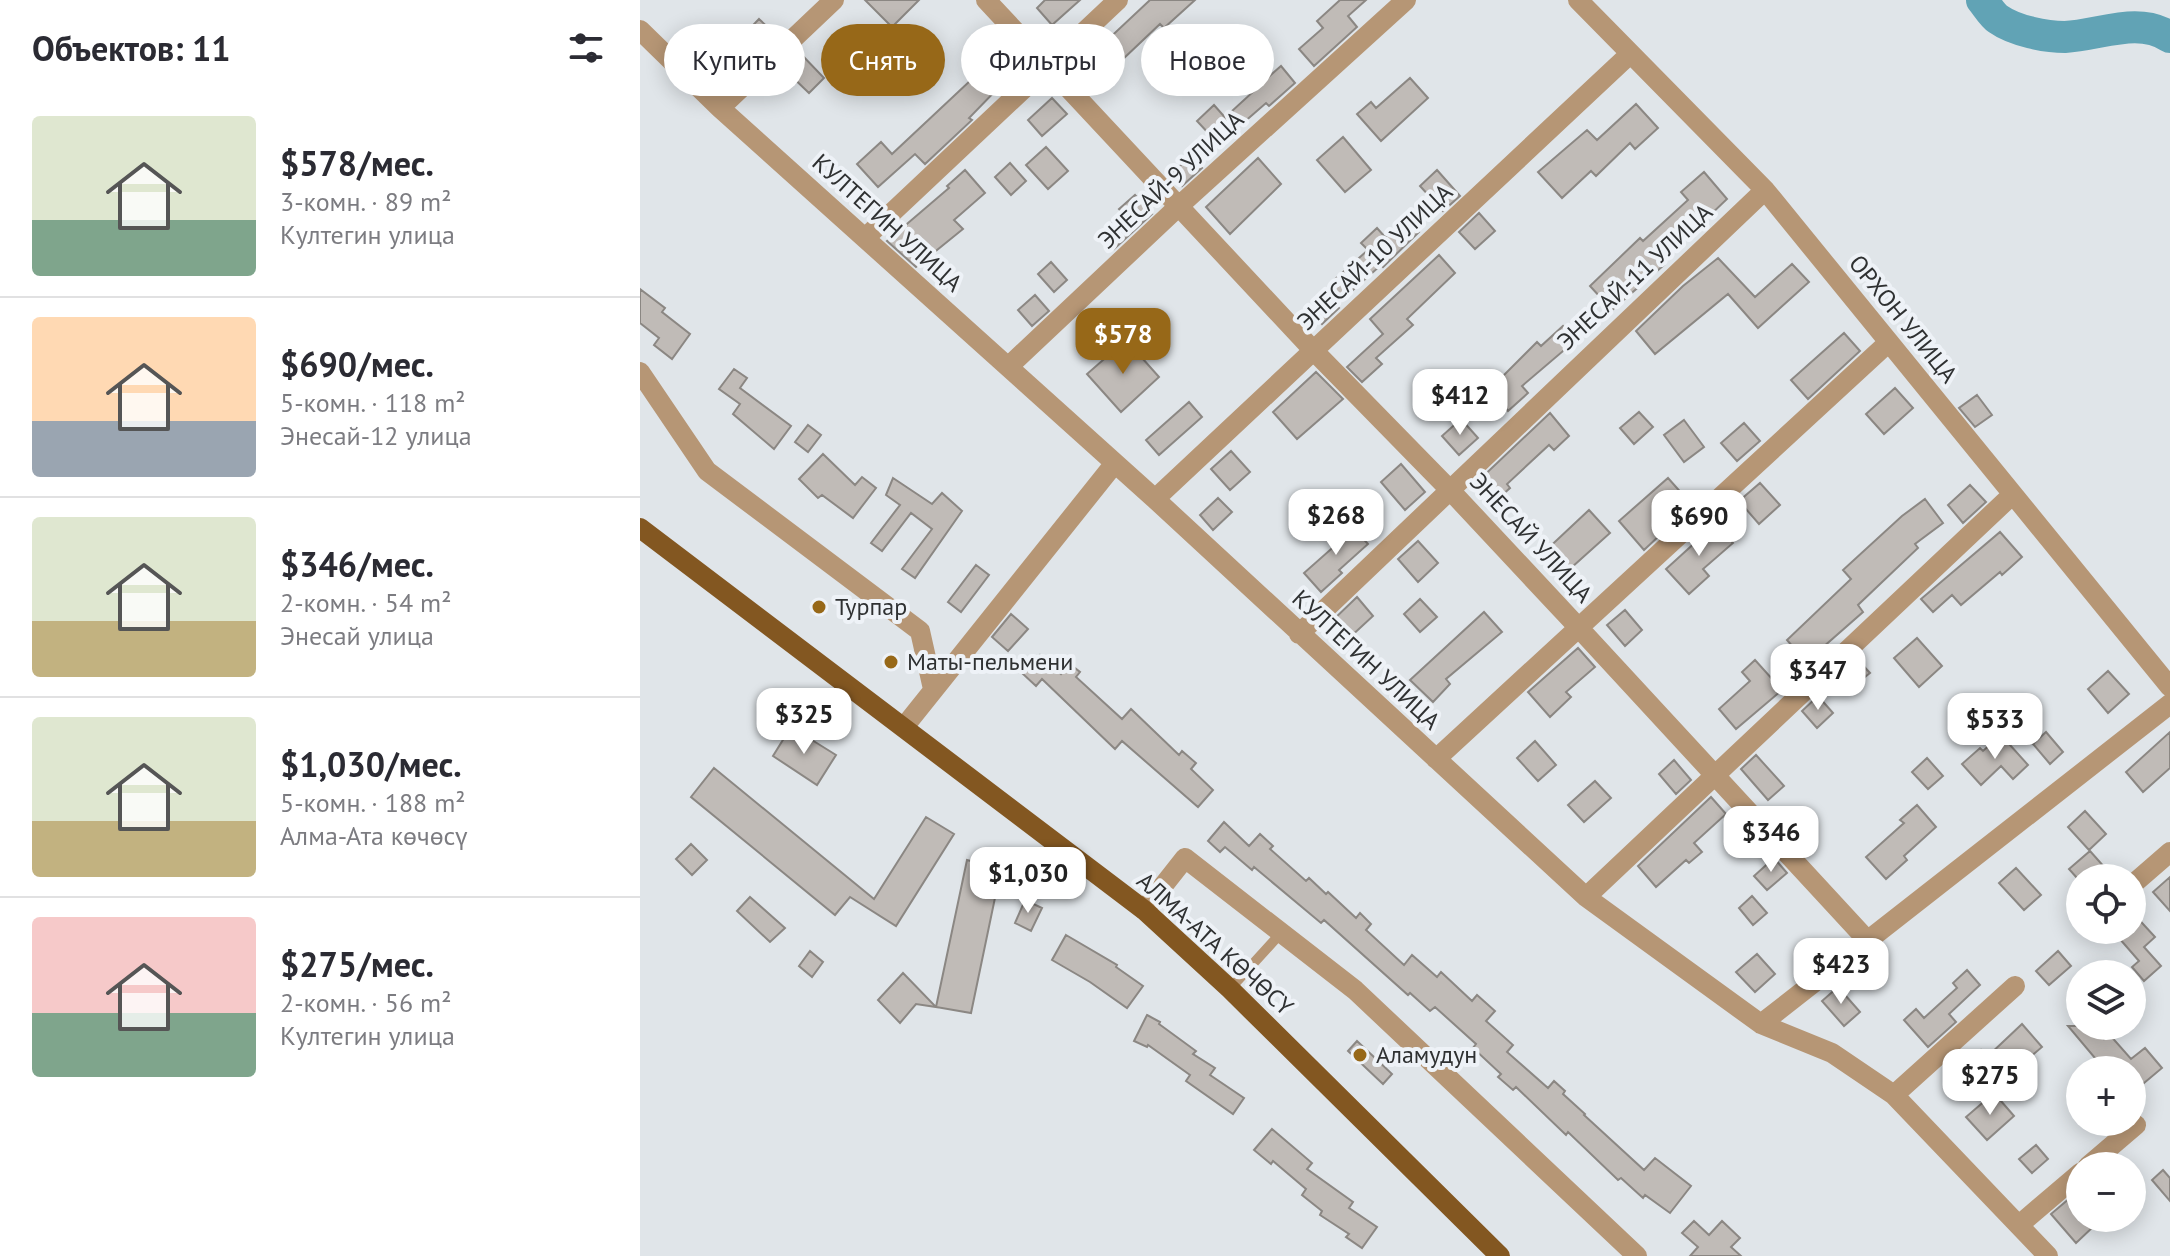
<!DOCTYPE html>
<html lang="ru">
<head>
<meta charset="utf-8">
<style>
  :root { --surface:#fff; --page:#f2f2f3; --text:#2b2b33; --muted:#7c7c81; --line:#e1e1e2; --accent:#976818 }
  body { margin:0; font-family:"PT Sans",sans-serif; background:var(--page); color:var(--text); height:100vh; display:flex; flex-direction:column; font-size:30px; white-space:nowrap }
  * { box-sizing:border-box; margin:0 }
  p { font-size:26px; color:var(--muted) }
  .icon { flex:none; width:44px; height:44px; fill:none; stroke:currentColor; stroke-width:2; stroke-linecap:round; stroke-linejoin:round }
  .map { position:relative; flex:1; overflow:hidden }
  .panel { display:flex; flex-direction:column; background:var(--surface); width:640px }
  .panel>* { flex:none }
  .hud { position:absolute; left:24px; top:24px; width:760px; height:72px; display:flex; gap:16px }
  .controls { position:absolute; left:1426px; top:864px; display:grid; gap:16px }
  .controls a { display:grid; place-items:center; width:80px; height:80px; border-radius:50%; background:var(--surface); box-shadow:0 4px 20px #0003; font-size:40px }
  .price { position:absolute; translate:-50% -68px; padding:0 18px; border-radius:16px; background:#fff; color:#222; font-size:26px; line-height:52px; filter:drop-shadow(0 2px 4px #0008) }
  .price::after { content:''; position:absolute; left:50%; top:48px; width:24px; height:18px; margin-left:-12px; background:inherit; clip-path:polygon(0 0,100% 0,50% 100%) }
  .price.active { background:var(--accent); color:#fff }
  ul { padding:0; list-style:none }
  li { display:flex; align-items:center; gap:24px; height:200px; padding:0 32px }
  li+li { border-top:2px solid var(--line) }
  li span { display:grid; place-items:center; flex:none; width:224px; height:160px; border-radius:8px; color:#555 }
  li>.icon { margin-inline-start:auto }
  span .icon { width:96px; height:96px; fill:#fffc; stroke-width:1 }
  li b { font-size:34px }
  h2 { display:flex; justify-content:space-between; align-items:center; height:96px; padding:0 32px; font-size:34px }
  .tag { padding:0 28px; border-radius:36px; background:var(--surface); box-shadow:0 4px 20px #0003; font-size:28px; line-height:72px }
  .tag.active { background:var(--accent); color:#fff }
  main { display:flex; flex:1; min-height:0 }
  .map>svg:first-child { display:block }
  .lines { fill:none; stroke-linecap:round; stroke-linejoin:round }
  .river { stroke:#61a3b5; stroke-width:32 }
  .building { fill:#c0bbb7; stroke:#8b8783; stroke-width:2 }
  .lane { stroke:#b69675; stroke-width:10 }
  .street { stroke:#b69675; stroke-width:20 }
  .primary { stroke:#835721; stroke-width:20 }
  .poi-dot { fill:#976818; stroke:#eef2f7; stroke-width:3 }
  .labels { text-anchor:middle; stroke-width:8; stroke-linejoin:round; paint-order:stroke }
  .street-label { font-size:24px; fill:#2f3132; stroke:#eef2f7 }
  .poi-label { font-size:24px; fill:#2f3132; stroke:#eef2f7; text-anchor:start }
</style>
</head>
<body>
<main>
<section class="panel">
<h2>Объектов: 11<svg class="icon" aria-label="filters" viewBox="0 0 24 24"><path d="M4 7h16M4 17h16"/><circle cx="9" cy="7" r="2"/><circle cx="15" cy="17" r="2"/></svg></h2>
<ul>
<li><span style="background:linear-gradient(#dfe7d0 65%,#7fa58c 0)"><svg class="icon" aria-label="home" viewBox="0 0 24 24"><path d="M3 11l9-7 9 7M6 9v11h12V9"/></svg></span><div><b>$578/мес.</b><p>3-комн. · 89 m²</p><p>Култегин улица</p></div></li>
<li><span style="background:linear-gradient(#ffd9b3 65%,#9aa5b1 0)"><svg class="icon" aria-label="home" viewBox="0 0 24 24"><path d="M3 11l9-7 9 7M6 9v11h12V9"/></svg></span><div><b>$690/мес.</b><p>5-комн. · 118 m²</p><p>Энесай-12 улица</p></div></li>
<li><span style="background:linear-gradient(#dfe7d0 65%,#c2b280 0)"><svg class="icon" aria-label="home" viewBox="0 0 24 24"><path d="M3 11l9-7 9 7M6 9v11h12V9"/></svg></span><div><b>$346/мес.</b><p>2-комн. · 54 m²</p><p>Энесай улица</p></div></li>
<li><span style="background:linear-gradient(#dfe7d0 65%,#c2b280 0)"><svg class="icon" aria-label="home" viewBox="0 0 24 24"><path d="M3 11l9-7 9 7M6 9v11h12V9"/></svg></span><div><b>$1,030/мес.</b><p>5-комн. · 188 m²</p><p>Алма-Ата көчөсү</p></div></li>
<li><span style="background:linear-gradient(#f6c9c9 60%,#7fa58c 0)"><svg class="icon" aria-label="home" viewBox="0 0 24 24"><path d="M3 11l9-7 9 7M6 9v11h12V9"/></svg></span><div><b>$275/мес.</b><p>2-комн. · 56 m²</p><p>Култегин улица</p></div></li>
</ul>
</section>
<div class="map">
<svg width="1530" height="1256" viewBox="0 0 1530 1256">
  <rect width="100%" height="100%" fill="#e0e5e9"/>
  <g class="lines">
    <path class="river" d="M1342 0C1347 6 1352 15 1358 19 1375 31 1406 37 1425 37 1461 35 1498 16 1530 37"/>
  </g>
  <path class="building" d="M225 0H279L252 27Z
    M405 0H440L412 25 397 8Z
    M510 0H555L524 28 520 24 462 79 446 60Z
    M700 0H726L708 16 717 27 674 66 659 49 683 28 677 21Z
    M119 19 137 36 118 54 115 52 94 74 68 48 86 29 98 41Z
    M210 47 231 69 215 84 195 62Z
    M356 50 380 74 368 86 364 82 329 118 332 120 285 164 275 154 238 187 217 164 241 142 252 154 347 65 344 62Z
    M160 53 184 78 169 93 144 69Z
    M641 66 655 83 629 106 626 103 603 123 592 111 615 90 607 82 618 72 625 80Z
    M770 78 788 98 741 141 717 114 731 102 736 108Z
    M412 98 427 114 402 136 388 120Z
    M996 104 1018 128 995 149 990 143 956 176 951 171 922 198 898 172 947 130 957 140Z
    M574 105 589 122 572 137 557 121Z
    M703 137 731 170 705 192 677 160Z
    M406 147 428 171 408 189 386 165Z
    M551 156 562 168 542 186 531 174Z
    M618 158 641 184 590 234 566 207Z
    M370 163 386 181 371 195 355 177Z
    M325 170 345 193 314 220 323 229 276 267 247 241 309 188 307 186Z
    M797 170 820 196 803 211 780 186Z
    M1064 172 1087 199 1021 262 1024 265 972 310 950 286 1000 238 1003 241 1048 200 1041 192Z
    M495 195 512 214 474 249 460 234 483 213 479 209Z
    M839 213 855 231 835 249 819 232Z
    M767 218 779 232 743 267 741 265 696 305 699 308 682 324 668 309 697 283 694 280 728 250 721 243 737 228 745 237Z
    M799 255 815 273 767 319 773 325 736 358 742 364 722 382 707 367 743 334 730 319Z
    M1078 258 1115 297 1152 264 1169 282 1118 328 1088 294 1015 354 996 331 1043 286Z
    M411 262 427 280 414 292 398 274Z
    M0 289 25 308 22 312 50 334 32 359 14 345 19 338 0 323Z
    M395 295 409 311 392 326 378 310Z
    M923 326 936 340 882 386 888 393 868 411 850 389 897 342 901 346Z
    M1204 333 1220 351 1168 399 1151 380Z
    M486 340 519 377 481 412 447 374Z
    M94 369 107 378 100 388 151 426 134 449 93 414 100 404 79 389Z
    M676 372 703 399 657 439 633 412Z
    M1255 388 1273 408 1244 434 1226 414Z
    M1337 395 1352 415 1335 427 1319 408Z
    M549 402 562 417 519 455 506 440Z
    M999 412 1013 427 994 444 980 428Z
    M910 413 929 436 914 450 909 445 867 484 870 488 854 502 836 483Z
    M821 419 838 438 819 455 802 436Z
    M1044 420 1064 447 1044 462 1024 435Z
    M1104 423 1120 441 1097 461 1081 443Z
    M168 425 181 435 168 452 155 442Z
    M591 451 610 472 590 490 571 469Z
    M183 454 215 485 222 477 236 488 213 518 182 495 178 498 159 479Z
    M761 464 785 492 765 510 741 482Z
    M253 478 292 504 302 493 322 511 275 578 262 569 292 529 271 513 242 551 231 543 260 505 246 495Z
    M1028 478 1052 505 1004 550 979 521Z
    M1120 483 1140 505 1119 524 1099 501Z
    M1330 485 1346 502 1323 523 1308 505Z
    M578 498 592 512 573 530 560 515Z
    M1285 499 1303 523 1275 544 1278 548 1218 605 1223 612 1166 662 1147 640 1211 579 1203 570 1262 516Z
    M949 510 970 533 922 576 902 554Z
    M707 521 728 544 699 570 702 573 681 592 664 573 698 543 691 535Z
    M1075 522 1093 543 1063 569 1069 576 1049 594 1026 569 1059 539 1056 537Z
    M1360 532 1382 557 1362 575 1360 572 1321 605 1312 595 1293 612 1281 599Z
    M778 541 798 563 778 582 758 559Z
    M336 565 349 575 321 612 308 602Z
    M717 597 733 616 708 639 692 621Z
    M780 599 797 617 780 632 764 614Z
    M985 610 1002 630 985 646 967 625Z
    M844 612 862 632 806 679 810 684 793 702 770 680Z
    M371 614 388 629 368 651 352 637Z
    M1277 638 1302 666 1279 687 1254 658Z
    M938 648 955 667 926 692 931 697 910 717 888 692Z
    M400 655 421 674 430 664 440 672 436 677 482 719 491 709 539 755 542 751 556 763 551 769 573 790 558 807 482 741 475 749 402 679 396 686 383 674Z
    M1217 659 1230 673 1215 685 1204 672Z
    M1115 660 1142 690 1096 729 1079 709 1110 681 1102 672Z
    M1468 671 1489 694 1468 713 1448 689Z
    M1178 696 1193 713 1177 728 1162 711Z
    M151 727 196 755 177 785 133 756Z
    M1406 732 1423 752 1410 764 1393 744Z
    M1530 732V768L1503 792 1486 772Z
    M1361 735 1388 765 1373 779 1361 766 1341 785 1322 764 1340 748 1343 751Z
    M895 741 916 765 898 781 877 758Z
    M1116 755 1144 786 1128 800 1101 769Z
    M1287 758 1303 776 1288 789 1272 772Z
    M1034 760 1051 780 1036 794 1019 774Z
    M74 768 234 899 286 817 314 834 256 926 210 897 195 915 51 797Z
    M955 781 971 798 944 822 928 805Z
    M1071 797 1086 814 1054 843 1062 852 1049 863 1046 860 1016 887 998 866Z
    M1277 805 1296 827 1264 856 1267 860 1246 879 1226 857 1264 823 1260 820Z
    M1445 811 1466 834 1449 850 1428 827Z
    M584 822 609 846 620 834 633 846 630 849 666 881 669 878 686 894 688 892 716 918 720 913 731 924 726 930 764 965 772 955 797 977 801 972 832 1001 837 995 855 1011 846 1021 873 1045 867 1052 908 1088 914 1081 925 1091 923 1094 945 1114 944 1115 1004 1170 1015 1158 1051 1186 1030 1213 1005 1195 1003 1198 981 1178 978 1180 928 1132 926 1135 876 1087 873 1090 858 1077 861 1074 833 1048 836 1044 795 1007 790 1011 770 993 768 995 684 920 681 923 614 867 612 870 585 847 580 852 568 841Z
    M51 844 67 860 52 875 36 859Z
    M1450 851 1474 878H1437L1429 869Z
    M1134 858 1147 873 1127 890 1114 876Z
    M327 860 361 869 331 1013 296 1007Z
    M1376 868 1401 895 1384 910 1359 883Z
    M1530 877V911L1513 892Z
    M1112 896 1127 913 1113 925 1099 908Z
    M110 897 145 928 130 942 97 911Z
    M385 900 402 908 391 931 375 923Z
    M1492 912 1515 937 1504 947 1521 966 1504 981 1492 967 1499 961 1472 930H1492Z
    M426 935 477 965 476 967 503 986 487 1008 450 982 412 960Z
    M170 951 183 962 172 977 159 966Z
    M1418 951 1431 966 1409 985 1396 971Z
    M1117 954 1135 974 1115 992 1096 972Z
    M1327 970 1340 985 1309 1014 1316 1022 1288 1047 1264 1020 1276 1009 1284 1018 1317 988 1313 983Z
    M263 973 296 1007 276 1004 260 1023 238 1000Z
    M1198 987 1220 1012 1204 1026 1182 1001Z
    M507 1015 520 1022 519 1024 556 1051 553 1054 575 1068 570 1075 604 1098 593 1114 546 1081 550 1075 508 1045 507 1047 494 1041Z
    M1382 1024 1402 1047 1382 1064 1373 1055 1347 1079 1330 1060 1341 1050 1347 1057Z
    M1428 1026H1452L1464 1039 1469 1034 1491 1059 1505 1048 1522 1068 1492 1093V1070H1465Z
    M717 1041 752 1074 743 1084 708 1051Z
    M1354 1093 1374 1116 1347 1140 1326 1117Z
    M632 1129 672 1163 667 1169 713 1202 709 1208 737 1227 722 1248 706 1237 709 1234 680 1215 682 1211 662 1195 666 1189 633 1161 631 1164 614 1150Z
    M1396 1145 1408 1159 1392 1173 1379 1159Z
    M1523 1170 1530 1178V1201L1512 1180Z
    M1430 1198 1440 1210V1218H1447L1454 1226 1436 1243 1411 1214Z
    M1054 1221 1069 1235 1082 1221 1100 1238 1091 1247 1101 1256H1050L1058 1247 1042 1233Z"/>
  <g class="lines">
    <path class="lane" d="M590 989 641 933"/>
    <path class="street" d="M346 0 673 350 809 489 938 627 1228 941
      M938 0 1125 190 1530 687
      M0 30 80 108 515 499 946 897 1121 1024 1192 1053 1254 1095 1408 1256
      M80 108 194 0
      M225 238 478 0
      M368 367 539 206 766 0
      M0 372 67 471 280 631 293 689
      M515 499 990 54
      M659 634 1125 190
      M264 727 475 463
      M796 759 1249 342
      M1492 885 1530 852
      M946 897 1372 495
      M504 910 545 858 715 990 997 1256
      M1121 1024 1530 704
      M1254 1095 1375 986
      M1448 1166 1496 1125
      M1379 1225 1440 1173"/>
    <path class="primary" d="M0 528 504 910 590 989 860 1256"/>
  </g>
  <g class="poi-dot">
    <circle cx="179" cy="607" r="8"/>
    <circle cx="251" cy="662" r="8"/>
    <circle cx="720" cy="1055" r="8"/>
  </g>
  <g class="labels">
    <g class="street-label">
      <text transform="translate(531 180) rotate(-43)" y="8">ЭНЕСАЙ-9 УЛИЦА</text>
      <text transform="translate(247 223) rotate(42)" y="8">КУЛТЕГИН УЛИЦА</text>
      <text transform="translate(735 257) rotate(-43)" y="8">ЭНЕСАЙ-10 УЛИЦА</text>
      <text transform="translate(995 277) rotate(-43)" y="8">ЭНЕСАЙ-11 УЛИЦА</text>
      <text transform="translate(1263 319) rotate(51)" y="8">ОРХОН УЛИЦА</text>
      <text transform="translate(891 538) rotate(47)" y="8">ЭНЕСАЙ УЛИЦА</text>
      <text transform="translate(726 660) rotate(43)" y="8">КУЛТЕГИН УЛИЦА</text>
      <text transform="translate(575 944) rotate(42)" y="8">АЛМА-АТА КӨЧӨСҮ</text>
    </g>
    <g class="poi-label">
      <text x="195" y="615">Турпар</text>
      <text x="267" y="670">Маты-пельмени</text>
      <text x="736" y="1063">Аламудун</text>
    </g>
  </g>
</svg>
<div class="controls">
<a><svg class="icon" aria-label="locate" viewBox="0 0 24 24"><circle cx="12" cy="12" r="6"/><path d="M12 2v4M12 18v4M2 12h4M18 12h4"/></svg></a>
<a><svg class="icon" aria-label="layers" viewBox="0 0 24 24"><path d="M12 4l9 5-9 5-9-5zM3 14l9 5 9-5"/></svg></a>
<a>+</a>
<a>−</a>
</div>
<b class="price active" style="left:483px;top:376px">$578</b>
<b class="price" style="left:820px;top:437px">$412</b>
<b class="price" style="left:696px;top:557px">$268</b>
<b class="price" style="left:1059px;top:558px">$690</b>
<b class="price" style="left:1178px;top:712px">$347</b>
<b class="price" style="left:164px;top:756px">$325</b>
<b class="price" style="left:1355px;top:761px">$533</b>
<b class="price" style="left:1131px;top:874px">$346</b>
<b class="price" style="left:388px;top:915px">$1,030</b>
<b class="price" style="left:1201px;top:1006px">$423</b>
<b class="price" style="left:1350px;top:1117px">$275</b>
<div class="hud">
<a class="tag">Купить</a>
<a class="tag active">Снять</a>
<a class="tag">Фильтры</a>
<a class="tag">Новое</a>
</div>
</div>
</main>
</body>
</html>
